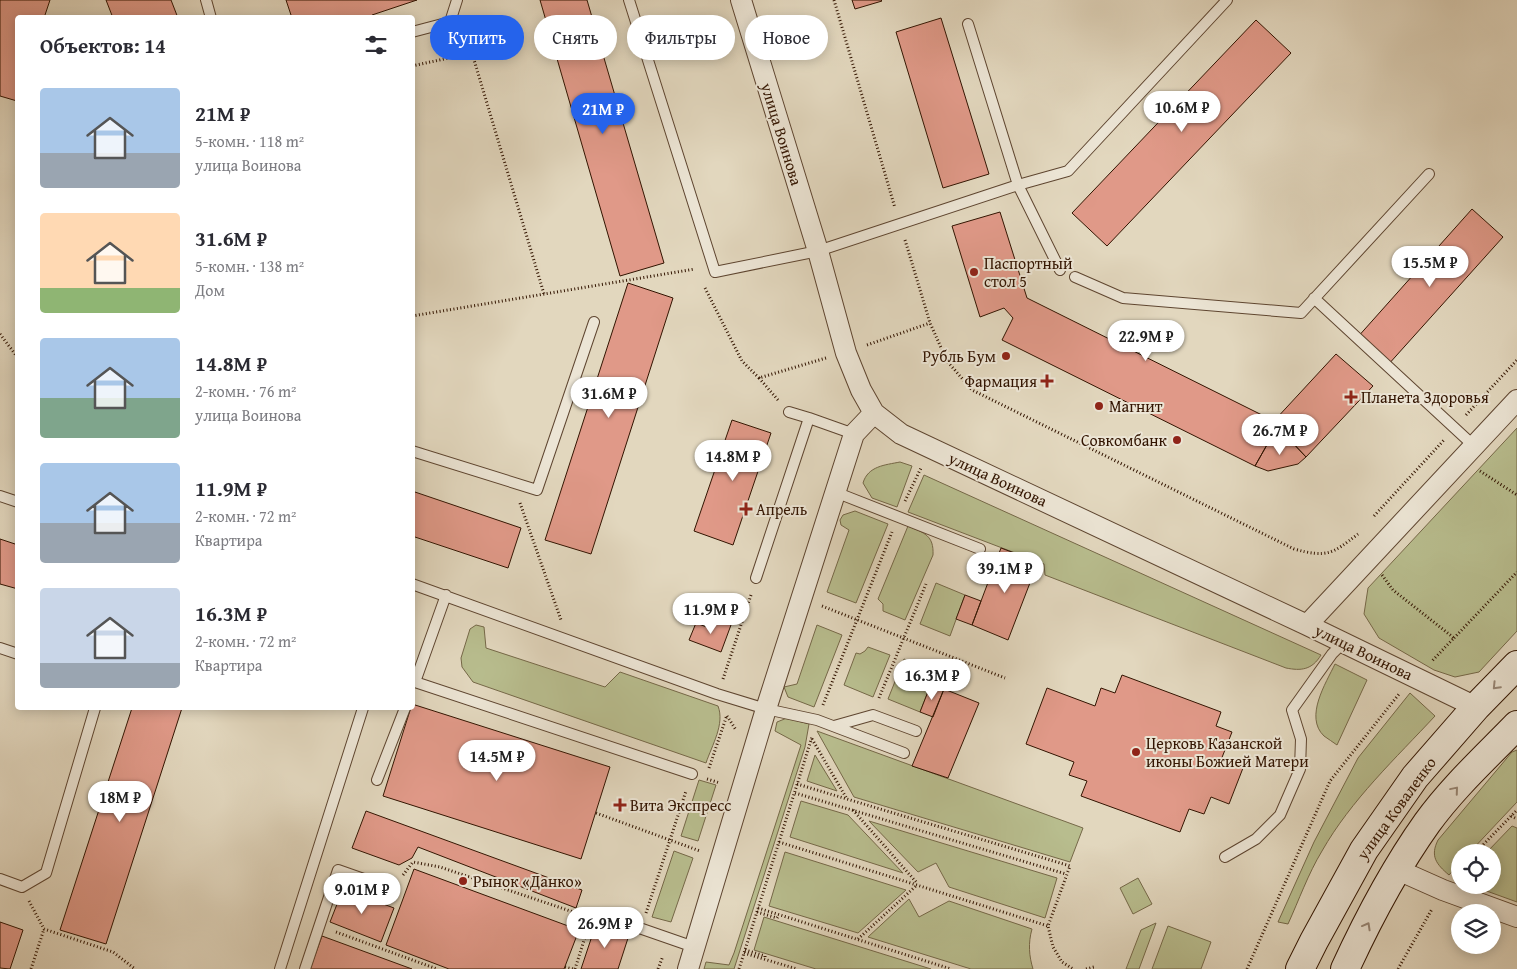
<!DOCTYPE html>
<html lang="ru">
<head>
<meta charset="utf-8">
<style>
  :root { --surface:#fff; --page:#f7f7f7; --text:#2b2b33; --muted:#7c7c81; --accent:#2563eb }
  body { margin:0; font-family:"Gentium Book Plus",serif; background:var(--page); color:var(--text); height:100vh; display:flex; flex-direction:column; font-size:19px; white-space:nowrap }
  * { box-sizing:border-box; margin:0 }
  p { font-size:16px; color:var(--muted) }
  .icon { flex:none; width:28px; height:28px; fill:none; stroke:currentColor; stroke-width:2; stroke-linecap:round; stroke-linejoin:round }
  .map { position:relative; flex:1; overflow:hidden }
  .panel { position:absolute; left:15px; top:15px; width:400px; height:695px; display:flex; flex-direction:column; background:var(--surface); border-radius:5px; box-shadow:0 2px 12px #0003 }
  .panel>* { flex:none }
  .hud { position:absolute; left:430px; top:15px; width:475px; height:45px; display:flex; gap:10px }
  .tools { position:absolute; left:1451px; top:844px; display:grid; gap:10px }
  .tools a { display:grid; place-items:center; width:50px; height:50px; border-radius:50%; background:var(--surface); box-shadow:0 2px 12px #0003; font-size:25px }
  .price { position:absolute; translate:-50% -42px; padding:0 11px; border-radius:18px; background:#fff; color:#222; font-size:16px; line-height:32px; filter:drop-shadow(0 1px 2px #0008) }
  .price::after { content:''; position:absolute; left:50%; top:30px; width:15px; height:11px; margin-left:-8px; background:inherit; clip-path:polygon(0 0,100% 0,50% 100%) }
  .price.current { background:var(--accent); color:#fff }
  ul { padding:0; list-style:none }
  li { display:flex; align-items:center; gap:15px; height:125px; padding:0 25px }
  li span { display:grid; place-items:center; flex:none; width:140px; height:100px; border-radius:5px; color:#555 }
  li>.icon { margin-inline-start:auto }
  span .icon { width:60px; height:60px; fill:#fffc; stroke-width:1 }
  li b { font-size:21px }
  h2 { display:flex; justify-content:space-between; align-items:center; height:60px; padding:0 25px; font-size:21px }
  .tag { padding:0 18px; border-radius:22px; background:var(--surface); box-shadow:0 2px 12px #0003; font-size:18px; line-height:45px }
  .tag.current { background:var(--accent); color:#fff }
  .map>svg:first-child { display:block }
  .green { fill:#b8bd8e; stroke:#756848 }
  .building { fill:#e09988; stroke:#321401 }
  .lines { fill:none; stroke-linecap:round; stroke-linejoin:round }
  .service-casing { stroke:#5e4530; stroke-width:12 }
  .minor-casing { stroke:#5e4530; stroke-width:22 }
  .secondary-casing { stroke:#321401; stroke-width:30 }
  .path { stroke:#321401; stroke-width:3; stroke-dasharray:1 2.5; stroke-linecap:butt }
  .service { stroke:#ece5d5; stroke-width:10 }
  .minor { stroke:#ece5d5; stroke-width:20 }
  .secondary { stroke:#ece5d5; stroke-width:28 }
  .oneway { stroke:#988776 }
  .poi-dot { fill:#8f2418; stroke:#ece5d5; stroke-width:2 }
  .labels { text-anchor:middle; stroke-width:4; stroke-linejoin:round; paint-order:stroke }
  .street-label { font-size:16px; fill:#321401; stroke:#ece5d5 }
  .poi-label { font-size:16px; fill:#321401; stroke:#ece5d5; text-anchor:start }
</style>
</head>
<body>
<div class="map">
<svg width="1517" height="969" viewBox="0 0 1517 969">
  <rect width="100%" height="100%" fill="#e2d7be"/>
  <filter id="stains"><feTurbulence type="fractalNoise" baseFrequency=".004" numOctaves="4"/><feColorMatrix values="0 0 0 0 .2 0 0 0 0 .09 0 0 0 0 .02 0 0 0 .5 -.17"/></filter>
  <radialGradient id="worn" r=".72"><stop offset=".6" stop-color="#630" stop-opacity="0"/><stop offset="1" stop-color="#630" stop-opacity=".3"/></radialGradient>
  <path class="green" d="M1517 428V631L1479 672 1455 677 1434 670 1379 638 1364 614 1368 588Z
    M900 462 912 466 897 507 872 498 863 483C868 466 885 465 900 462Z
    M924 475 1321 655C1312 670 1301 671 1286 668L1045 575 1044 564 908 512Z
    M855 511 888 524 856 603 827 592 849 530 841 525 840 520 843 515Z
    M908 526C924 533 934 535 933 555L905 620 883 611V604L878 599Z
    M936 583 965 595 950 636 920 624Z
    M476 625 484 627 486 648 605 687 620 672 718 706C725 724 712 745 706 763L473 682 462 667 461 658 470 629Z
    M817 625 842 635 814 707 788 697 784 687 797 684Z
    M868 647 890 655 873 697 844 685 856 653 860 654 865 651Z
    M904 659 936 671 920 712 888 699Z
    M1335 664 1367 680 1337 745C1333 742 1328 739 1324 736 1304 717 1326 683 1335 664Z
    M1410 693 1435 716C1396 758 1351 800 1322 851 1308 874 1299 900 1288 924L1278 922 1314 842 1358 758Z
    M787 718 809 724 805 747 734 969H704L706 962 729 965 734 953 801 745 775 731 777 722Z
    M817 731 1083 828 1070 862 854 797Z
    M1517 750V802L1470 852H1460V863L1449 875C1436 864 1430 856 1438 840L1512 752Z
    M815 755 837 791 807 781Z
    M699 780 716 785 698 841 681 836Z
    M801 801 848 815 903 873 790 837Z
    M869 821 1057 878 1045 918 949 887 936 863 918 872Z
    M1512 826 1517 828V902L1470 885H1492V852H1487Z
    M674 851 693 858 671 922 652 917Z
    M785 852 906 890 858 933 769 906Z
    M1138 878 1152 904 1133 914 1120 888Z
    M909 899 919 917 949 901 1032 929C1028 943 1029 956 1033 969H971L868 937Z
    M764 917 931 969H816L754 950Z
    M1156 923 1139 969H1126L1141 930Z
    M1168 926 1211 942 1201 969H1152Z"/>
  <path class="building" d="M0 0H50L44 18H18L17 101 0 96Z
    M106 0H171L178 18H113Z
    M286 0H417L372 15 373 18H292Z
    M540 0H587L664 263 620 276Z
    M852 0H881L882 1 855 9Z
    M941 18 989 174 943 188 896 32Z
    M1256 20 1291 53 1107 246 1072 213Z
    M1472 209 1503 237 1387 366 1356 339Z
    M1000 212 1027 298 1274 421 1336 354 1373 386 1306 457 1290 440 1268 443 1255 466 1002 340 1013 318 1004 308 980 317 952 226Z
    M628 283 673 298 591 554 545 540Z
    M732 420 771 433 733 545 694 531Z
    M1290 440 1306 457 1298 464 1268 471 1255 466 1268 443Z
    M412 491 521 528 508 568 412 536Z
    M0 539 18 545V589L0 584Z
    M1001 548 1038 562 1008 640 972 625Z
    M965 595 981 601 972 625 956 619Z
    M716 619 731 625 721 652 689 640 696 623 712 629Z
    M1122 675 1221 712 1216 726 1232 732 1221 760 1243 768 1229 804 1211 797 1204 814 1189 809 1180 832 1081 796 1087 781 1069 775 1074 762 1026 744 1047 688 1095 706 1101 688 1115 693Z
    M931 684 944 689 933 717 920 712Z
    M944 689 979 703 948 778 912 766Z
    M412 704 610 767 581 859 383 796Z
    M132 708H182L106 944 60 930Z
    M366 811 582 890 576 908 418 847 412 858 399 865 352 848Z
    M414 869 579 930 564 969H449L386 945Z
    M343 889 394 908 381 942 330 922Z
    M0 922 23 930 10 969 0 968Z
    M596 924 629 935 618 969H581Z
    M322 936 412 969H310Z"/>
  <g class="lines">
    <defs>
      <path id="service" d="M206 0 211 18
        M629 0 715 272 818 251 1018 185 968 24
        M412 32 450 22 457 0
        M1060 270 1018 185 1068 171 1227 0
        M1075 277 1123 298 1301 313 1429 174
        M1314 298 1474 446
        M789 412 809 418
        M412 451 537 490 594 322
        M835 492 980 549
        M0 496 18 502
        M756 578 809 418 854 434
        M412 584 717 694 766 709 817 720 904 753
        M446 595 415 682 692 774
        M0 648 18 654
        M834 726 873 715 916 731
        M377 780 405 708
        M1225 857 1256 839 1280 815 1300 769 1301 739 1292 710 1332 654 1344 642
        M0 879 22 887 46 873 95 708
        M622 922 694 947
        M280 969 363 708
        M305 969 338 870 392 889"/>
      <path id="minor" d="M741 0 818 251 846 353 861 390 874 413 901 434 1307 625 1476 707
        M1307 625 1517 400
        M1398 870 1443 890 1517 917
        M688 969 766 709 854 434 874 413"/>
      <path id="secondary" d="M1300 969 1314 941 1364 850 1415 777 1476 707 1517 665
        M1345 969C1368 919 1395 868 1427 823 1453 787 1486 757 1517 725"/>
    </defs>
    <use href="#service" class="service-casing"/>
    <use href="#minor" class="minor-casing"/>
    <use href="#secondary" class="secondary-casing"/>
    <path class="path" d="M834 0 895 208
      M459 35 472 53
      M412 66 472 53 544 294
      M905 240 930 323 947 361 972 390 1294 549C1327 558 1332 554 1358 534
      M705 288 742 361 759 378
      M412 316 695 269
      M0 334 18 358
      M867 345 930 323
      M778 400 759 378 826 358
      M1466 415 1517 360
      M1480 471 1517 495
      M905 501 921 468
      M520 503 561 620
      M1374 516 1444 440
      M1382 575 1393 590 1454 638 1431 662
      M822 606 1005 678
      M1454 638 1517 572
      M723 679 751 595
      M879 698 926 584
      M823 705 892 532
      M727 716 736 730
      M812 739 847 799
      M709 768 727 715
      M707 779 720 783
      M797 784 1070 866 1048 926 1053 947 1062 962 1073 969
      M795 793 1066 874
      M853 810 917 883
      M596 813 700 851
      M1511 816 1517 819
      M779 842 1048 926
      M1476 852 1517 810
      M403 875 413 862 440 867 591 918 606 920
      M29 901 44 929 113 952 135 969
      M758 908 951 969
      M757 912 777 918 779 915
      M646 913 686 791
      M336 932 437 969
      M858 939 917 885
      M745 950 765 956V959
      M744 953 797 969
      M565 967 573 969
      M31 969 44 929
      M575 969 591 918
      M658 969 663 956
      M739 969 812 737
      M1086 969 1094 967V969
      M1247 969 1330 781 1399 694
      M1398 969 1432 909"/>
    <use href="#service" class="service"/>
    <use href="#minor" class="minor"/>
    <use href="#secondary" class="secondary"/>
  </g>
  <defs><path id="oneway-chevron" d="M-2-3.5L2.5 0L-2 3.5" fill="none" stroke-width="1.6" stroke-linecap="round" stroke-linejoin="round" transform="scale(1.25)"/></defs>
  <g class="oneway">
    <use href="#oneway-chevron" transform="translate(1496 686) rotate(134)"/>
    <use href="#oneway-chevron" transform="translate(1455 790) rotate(-50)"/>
    <use href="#oneway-chevron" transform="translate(1367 926) rotate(-61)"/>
  </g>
  <g class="poi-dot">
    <circle cx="974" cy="272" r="5"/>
    <circle cx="1006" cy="356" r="5"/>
    <path d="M1044.5 373.5h5v5h5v5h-5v5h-5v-5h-5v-5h5z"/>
    <path d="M1348.5 389.5h5v5h5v5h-5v5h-5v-5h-5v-5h5z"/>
    <circle cx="1099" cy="406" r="5"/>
    <circle cx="1177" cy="440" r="5"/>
    <path d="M743.5 501.5h5v5h5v5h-5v5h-5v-5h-5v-5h5z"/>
    <circle cx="1136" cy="752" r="5"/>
    <path d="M617.5 797.5h5v5h5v5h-5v5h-5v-5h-5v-5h5z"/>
    <circle cx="463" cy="881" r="5"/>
  </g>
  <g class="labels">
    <g class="street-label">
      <text transform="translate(782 134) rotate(73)" y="6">улица Воинова</text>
      <text transform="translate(998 479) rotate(25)" y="6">улица Воинова</text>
      <text transform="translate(1364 652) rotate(26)" y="6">улица Воинова</text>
      <text transform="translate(1396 808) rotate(-54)" y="6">улица Коваленко</text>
    </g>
    <g class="poi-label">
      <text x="984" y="269">Паспортный<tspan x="984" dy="18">стол 5</tspan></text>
      <text x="996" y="362" text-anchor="end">Рубль Бум</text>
      <text x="1037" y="387" text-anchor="end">Фармация</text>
      <text x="1361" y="403">Планета Здоровья</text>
      <text x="1109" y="412">Магнит</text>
      <text x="1167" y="446" text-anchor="end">Совкомбанк</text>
      <text x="756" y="515">Апрель</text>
      <text x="1146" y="749">Церковь Казанской<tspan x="1146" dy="18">иконы Божией Матери</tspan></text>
      <text x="630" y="811">Вита Экспресс</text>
      <text x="473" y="887">Рынок «Данко»</text>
    </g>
  </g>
  <rect width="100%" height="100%" filter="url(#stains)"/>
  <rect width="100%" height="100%" fill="url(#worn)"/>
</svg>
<div class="tools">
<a><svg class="icon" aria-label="locate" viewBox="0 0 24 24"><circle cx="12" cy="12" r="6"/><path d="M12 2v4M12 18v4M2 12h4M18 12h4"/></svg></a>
<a><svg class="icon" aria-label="layers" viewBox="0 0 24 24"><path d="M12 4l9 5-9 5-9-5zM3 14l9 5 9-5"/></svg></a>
</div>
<b class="price" style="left:1182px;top:133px">10.6M ₽</b>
<b class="price current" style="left:603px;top:135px">21M ₽</b>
<b class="price" style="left:1430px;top:288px">15.5M ₽</b>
<b class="price" style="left:1146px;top:362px">22.9M ₽</b>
<b class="price" style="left:609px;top:419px">31.6M ₽</b>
<b class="price" style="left:1280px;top:456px">26.7M ₽</b>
<b class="price" style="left:733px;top:482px">14.8M ₽</b>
<b class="price" style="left:1005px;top:594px">39.1M ₽</b>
<b class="price" style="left:711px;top:635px">11.9M ₽</b>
<b class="price" style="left:932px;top:701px">16.3M ₽</b>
<b class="price" style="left:497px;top:782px">14.5M ₽</b>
<b class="price" style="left:120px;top:823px">18M ₽</b>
<b class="price" style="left:362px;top:915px">9.01M ₽</b>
<b class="price" style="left:605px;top:949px">26.9M ₽</b>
<div class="hud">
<a class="tag current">Купить</a>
<a class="tag">Снять</a>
<a class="tag">Фильтры</a>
<a class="tag">Новое</a>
</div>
<section class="panel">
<h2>Объектов: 14<svg class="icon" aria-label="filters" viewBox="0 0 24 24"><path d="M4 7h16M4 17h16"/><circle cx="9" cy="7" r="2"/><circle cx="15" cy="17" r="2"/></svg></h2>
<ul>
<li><span style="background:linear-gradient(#a9c7e8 65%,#9aa5b1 0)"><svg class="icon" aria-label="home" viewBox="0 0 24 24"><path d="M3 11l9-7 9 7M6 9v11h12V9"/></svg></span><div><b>21M ₽</b><p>5-комн. · 118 m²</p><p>улица Воинова</p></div></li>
<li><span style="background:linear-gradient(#ffd9b3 75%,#8fb573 0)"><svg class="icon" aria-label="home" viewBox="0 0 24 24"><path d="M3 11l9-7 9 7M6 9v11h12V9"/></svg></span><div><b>31.6M ₽</b><p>5-комн. · 138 m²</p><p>Дом</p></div></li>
<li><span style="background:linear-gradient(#a9c7e8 60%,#7fa58c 0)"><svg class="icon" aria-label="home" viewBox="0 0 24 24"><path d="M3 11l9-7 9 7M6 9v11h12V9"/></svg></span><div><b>14.8M ₽</b><p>2-комн. · 76 m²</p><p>улица Воинова</p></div></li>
<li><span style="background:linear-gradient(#a9c7e8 60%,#9aa5b1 0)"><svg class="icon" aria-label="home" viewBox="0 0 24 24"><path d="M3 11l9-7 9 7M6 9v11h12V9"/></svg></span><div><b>11.9M ₽</b><p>2-комн. · 72 m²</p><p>Квартира</p></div></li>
<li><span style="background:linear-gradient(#c9d6e8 75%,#9aa5b1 0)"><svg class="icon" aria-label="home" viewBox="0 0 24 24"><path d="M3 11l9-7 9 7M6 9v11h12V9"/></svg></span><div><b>16.3M ₽</b><p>2-комн. · 72 m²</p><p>Квартира</p></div></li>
</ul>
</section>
</div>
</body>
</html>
